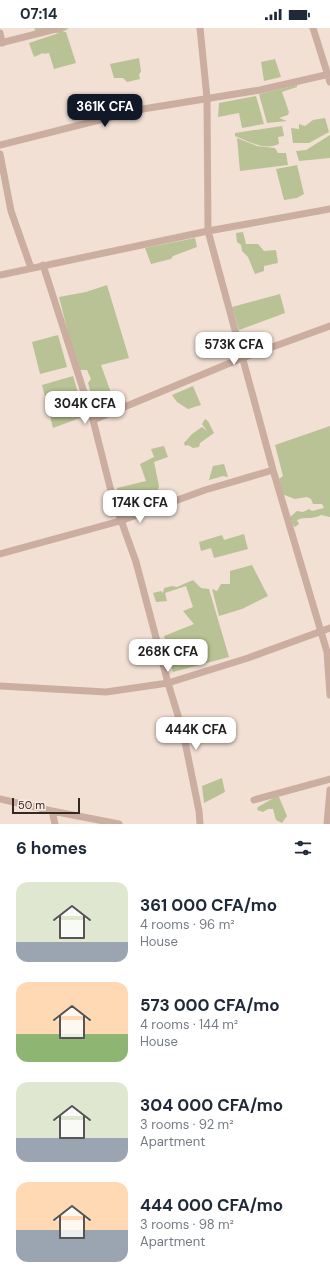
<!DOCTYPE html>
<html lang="en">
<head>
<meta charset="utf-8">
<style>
  :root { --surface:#fff; --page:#f2f2f3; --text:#1f2937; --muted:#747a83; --accent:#111827 }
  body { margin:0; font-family:"DM Sans",sans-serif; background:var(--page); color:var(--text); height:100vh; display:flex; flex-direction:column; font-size:15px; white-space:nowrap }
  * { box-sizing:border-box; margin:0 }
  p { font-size:13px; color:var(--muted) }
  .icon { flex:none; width:22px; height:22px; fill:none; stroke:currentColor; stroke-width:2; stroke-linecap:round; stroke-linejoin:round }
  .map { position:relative; height:796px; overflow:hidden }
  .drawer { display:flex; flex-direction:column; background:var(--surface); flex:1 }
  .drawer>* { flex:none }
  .scale { position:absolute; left:12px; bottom:10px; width:68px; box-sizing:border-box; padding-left:4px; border:2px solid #342724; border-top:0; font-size:11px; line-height:14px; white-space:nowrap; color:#342724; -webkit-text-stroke:3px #faebe1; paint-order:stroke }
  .price { position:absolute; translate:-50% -34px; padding:0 9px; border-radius:8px; background:#fff; color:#222; font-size:13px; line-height:26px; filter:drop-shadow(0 1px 2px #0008) }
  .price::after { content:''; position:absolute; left:50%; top:24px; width:12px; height:9px; margin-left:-6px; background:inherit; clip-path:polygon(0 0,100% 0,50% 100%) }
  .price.active { background:var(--accent); color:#fff }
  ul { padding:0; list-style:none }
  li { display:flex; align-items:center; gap:12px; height:100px; padding:0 16px }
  li span { display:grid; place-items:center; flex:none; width:112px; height:80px; border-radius:12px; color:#555 }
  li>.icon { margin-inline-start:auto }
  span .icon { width:48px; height:48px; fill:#fffc; stroke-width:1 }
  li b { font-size:17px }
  h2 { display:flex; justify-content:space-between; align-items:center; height:48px; padding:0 16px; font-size:17px }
  .status { display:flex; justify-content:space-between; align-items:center; height:28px; padding:0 20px; background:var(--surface); direction:ltr }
  .status svg { height:11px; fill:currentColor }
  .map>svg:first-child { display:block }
  .green { fill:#b8c294 }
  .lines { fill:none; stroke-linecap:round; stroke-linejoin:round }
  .street { stroke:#cbaea0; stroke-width:7 }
</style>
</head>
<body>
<div class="status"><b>07:14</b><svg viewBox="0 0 49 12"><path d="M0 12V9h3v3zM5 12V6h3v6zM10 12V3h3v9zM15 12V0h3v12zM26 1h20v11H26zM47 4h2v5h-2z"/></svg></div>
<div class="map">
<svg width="330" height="796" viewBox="0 0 330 796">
  <rect width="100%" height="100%" fill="#f2e0d4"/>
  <path class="green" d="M34 0H69L63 4H66L76 35 54 41 49 25 44 26 43 25 34 29 29 15 59 5 36 3Z
    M139 30 141 43 139 47 140 51 127 54 123 50H114L110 36Z
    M275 31 281 49 264 53 261 34Z
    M297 57V59L282 64 289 84 288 87 279 90 287 93 267 95 259 66Z
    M256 68 264 96 242 100 239 85 218 89 219 75Z
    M325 90 329 104 309 115H293L291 100 299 101V96L305 98 313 92Z
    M282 98 284 108 278 109 279 116C265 123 248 113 235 108V105Z
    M330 107V130L299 133 296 123 306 122Z
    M237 110 257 118 275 120 278 125H286L288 137 240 143Z
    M297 137 304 166 297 170 284 172 276 141Z
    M243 204 246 216H258L264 223 276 222 278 235 264 238V243L255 246 248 229 242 223 241 217 237 214 236 205Z
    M195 210 197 219 173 228 171 231 151 236 145 220Z
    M107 257 129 330 101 337 115 376 100 382 93 373 88 355 91 351 87 342H80L76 336 59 269 86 264Z
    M280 266 285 285 239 302 232 279Z
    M58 307 67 339 40 346 32 314Z
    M73 348 85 388 53 400 42 357Z
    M193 358 201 377 188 381 177 374 172 367Z
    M205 391 208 393 214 405 200 415 199 419 193 420 188 417 185 418 184 415 192 406 202 399 207 403 202 396Z
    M330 398V489L321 487C313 492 306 488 297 492L299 496 295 499 293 497 290 489 297 483 303 484 309 481 312 483 324 480 322 476H313L311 471 307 469 295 471 282 466 279 451 283 448 275 417Z
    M164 418 168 429 154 434 159 458 157 465 143 472 119 469 117 460 146 453 140 436 154 429 151 421Z
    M224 436 228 449 223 448 209 452 213 438Z
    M244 506 248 521 214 530 211 520 201 523 199 514 222 507 224 512Z
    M252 537 268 568 242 581 219 588 212 561 217 563 221 556H230V543Z
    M193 552 201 560 209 561 229 629 173 644 164 608 194 596 183 583 193 579 186 558 165 565 167 573 156 574 153 565 161 563 163 565 164 560 172 558 177 559Z
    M222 750 225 764 204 775 202 758Z
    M277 768 279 769 287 788 282 795 276 792 273 781H268L263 784 257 782 258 779Z"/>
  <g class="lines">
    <path class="street" d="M200 0 207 70 208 203 273 442 327 624 330 667
      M313 0 330 54
      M0 5 2 15
      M0 15 60 0
      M0 117 143 81 260 62 330 46
      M0 126 11 183 31 240
      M43 237 93 392
      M0 247 208 203 330 181
      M0 526 120 493 205 462 273 442
      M0 658 106 664 168 655 248 630 330 600
      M0 771 52 783 119 796
      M254 772 330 751
      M52 783 55 796
      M200 796 199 783 183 704 168 655 136 534 112 467 93 392 242 330 330 298
      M327 796 330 762"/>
  </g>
</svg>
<div class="scale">50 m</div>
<b class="price active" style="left:105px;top:100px">361K CFA</b>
<b class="price" style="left:234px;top:338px">573K CFA</b>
<b class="price" style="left:85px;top:397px">304K CFA</b>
<b class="price" style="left:140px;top:496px">174K CFA</b>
<b class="price" style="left:168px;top:645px">268K CFA</b>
<b class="price" style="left:196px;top:723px">444K CFA</b>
</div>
<section class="drawer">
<h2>6 homes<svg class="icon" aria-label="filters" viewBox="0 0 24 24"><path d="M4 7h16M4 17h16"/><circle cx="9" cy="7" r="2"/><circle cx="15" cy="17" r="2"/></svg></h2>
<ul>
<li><span style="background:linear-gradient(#dfe7d0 75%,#9aa5b1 0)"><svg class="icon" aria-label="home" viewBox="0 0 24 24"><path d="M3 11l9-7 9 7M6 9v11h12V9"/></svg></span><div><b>361 000 CFA/mo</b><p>4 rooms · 96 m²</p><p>House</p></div></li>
<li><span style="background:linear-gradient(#ffd9b3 65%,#8fb573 0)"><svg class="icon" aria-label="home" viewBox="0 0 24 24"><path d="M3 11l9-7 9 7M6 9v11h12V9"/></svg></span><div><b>573 000 CFA/mo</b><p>4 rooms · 144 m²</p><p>House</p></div></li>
<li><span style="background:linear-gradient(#dfe7d0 70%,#9aa5b1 0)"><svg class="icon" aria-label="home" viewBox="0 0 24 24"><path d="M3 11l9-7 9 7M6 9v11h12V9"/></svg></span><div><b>304 000 CFA/mo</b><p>3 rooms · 92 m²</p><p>Apartment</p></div></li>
<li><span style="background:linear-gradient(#ffd9b3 60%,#9aa5b1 0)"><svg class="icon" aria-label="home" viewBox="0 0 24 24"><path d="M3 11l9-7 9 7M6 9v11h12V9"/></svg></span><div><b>444 000 CFA/mo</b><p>3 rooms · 98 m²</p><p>Apartment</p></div></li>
</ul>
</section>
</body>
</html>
